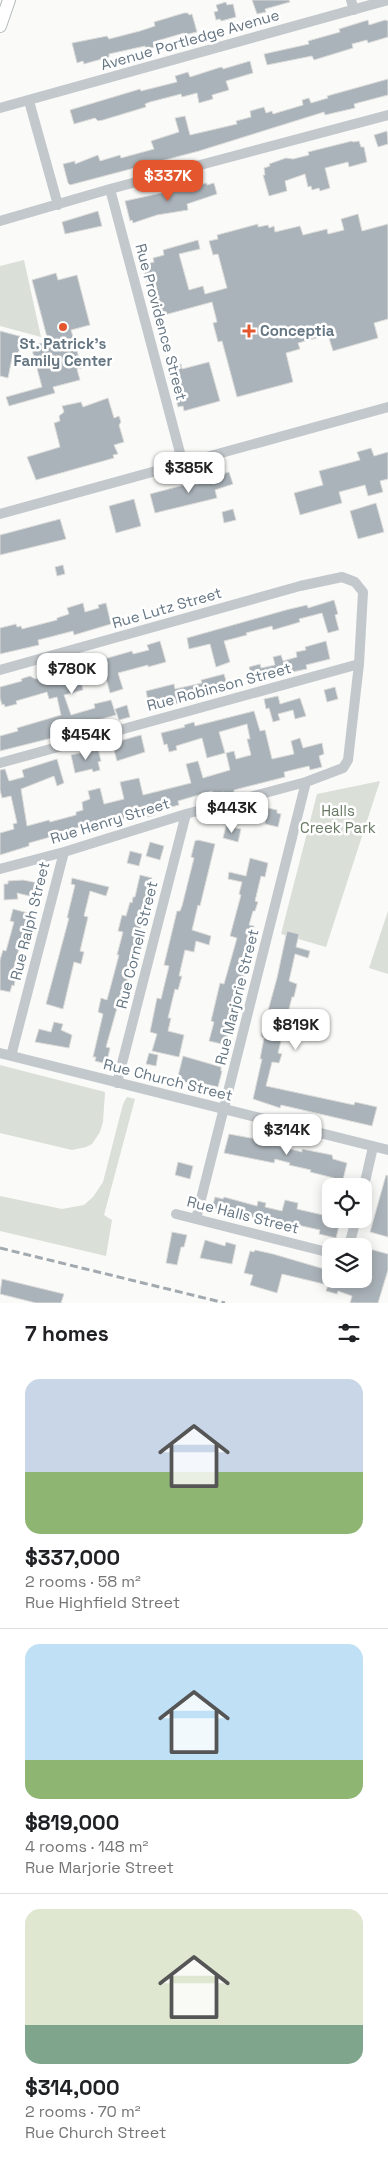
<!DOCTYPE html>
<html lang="en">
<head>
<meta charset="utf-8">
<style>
  :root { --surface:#fff; --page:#f2f2f2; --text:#202124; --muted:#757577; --line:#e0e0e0; --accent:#e4572e }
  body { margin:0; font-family:"Space Grotesk",sans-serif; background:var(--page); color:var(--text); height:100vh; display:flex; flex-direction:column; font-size:19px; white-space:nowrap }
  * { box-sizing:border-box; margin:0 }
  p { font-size:16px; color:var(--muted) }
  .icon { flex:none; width:28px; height:28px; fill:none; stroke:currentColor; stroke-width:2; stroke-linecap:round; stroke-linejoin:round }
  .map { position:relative; height:1303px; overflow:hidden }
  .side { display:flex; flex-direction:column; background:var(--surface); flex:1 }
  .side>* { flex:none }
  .fabs { position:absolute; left:322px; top:1178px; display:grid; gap:10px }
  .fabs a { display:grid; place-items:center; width:50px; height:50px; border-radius:10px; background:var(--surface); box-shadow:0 2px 12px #0003; font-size:25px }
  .price { position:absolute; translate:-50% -42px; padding:0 11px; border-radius:10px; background:#fff; color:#222; font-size:16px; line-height:32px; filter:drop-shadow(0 1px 2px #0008) }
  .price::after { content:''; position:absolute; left:50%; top:30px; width:15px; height:11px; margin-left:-8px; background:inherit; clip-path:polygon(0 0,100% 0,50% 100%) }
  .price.active { background:var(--accent); color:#fff }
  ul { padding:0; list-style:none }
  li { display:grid; align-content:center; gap:10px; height:265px; padding:0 25px }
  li+li { border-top:1px solid var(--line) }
  li span { display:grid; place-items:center; height:155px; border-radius:15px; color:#555 }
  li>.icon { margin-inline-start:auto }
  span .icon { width:90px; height:90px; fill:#fffc; stroke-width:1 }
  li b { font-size:21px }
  h2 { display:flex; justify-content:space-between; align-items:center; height:60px; padding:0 25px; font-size:21px }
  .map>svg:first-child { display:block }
  .green { fill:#dadfd7 }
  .building { fill:#aab3b9; stroke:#dcdcda }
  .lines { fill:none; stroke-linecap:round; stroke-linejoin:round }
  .major-casing { stroke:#b5babe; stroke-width:14 }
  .minor { stroke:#c3c8cc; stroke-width:10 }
  .major { stroke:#fff; stroke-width:12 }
  .rail { stroke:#a2aab0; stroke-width:3; stroke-dasharray:8 4; stroke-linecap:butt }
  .poi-dot { fill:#e4572e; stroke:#fff; stroke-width:2 }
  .labels { text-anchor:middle; stroke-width:5; stroke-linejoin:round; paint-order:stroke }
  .street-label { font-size:15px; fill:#657683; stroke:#fff }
  .poi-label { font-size:15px; font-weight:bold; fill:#657683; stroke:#fff; text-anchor:start }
  .park-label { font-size:15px; fill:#687a64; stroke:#fff }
</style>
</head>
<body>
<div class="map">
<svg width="388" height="1303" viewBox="0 0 388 1303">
  <rect width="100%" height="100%" fill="#fafaf8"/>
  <path class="green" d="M24 260 41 337 0 326V266Z
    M380 781 326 947 281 934 317 794Z
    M388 911V974L369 968Z
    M0 1065 105 1092 103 1122 100 1132 92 1144 86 1147 72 1150 0 1133Z
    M127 1097 135 1099 104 1215 112 1220 106 1256 0 1231V1196L62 1209 84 1205 93 1197 103 1182 123 1104Z"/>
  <path class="building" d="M252 0H289L290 2 265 9 266 12 257 14Z
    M226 2 227 5 233 4 236 17 221 21 220 19 216 20 214 12 218 11 216 5Z
    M184 13H188L189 15 192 14 197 32 184 35V33L153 42 155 47 146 50 145 46 109 54V57L84 64 83 61 77 63 72 43 107 36 109 39 140 31 155 26 154 22Z
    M368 20 369 25 385 20 388 21V37L368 43 367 40 352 44 353 48 314 60 312 56 267 65 264 54 309 44 308 41 340 32 339 29Z
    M250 61 253 73 226 81 229 90 212 95 213 99 199 103 197 93 182 97 181 94 150 102 145 104 146 107 103 120 98 121 95 118 74 124 70 110 140 89 141 91 177 82 175 76 188 72 190 77 218 68 222 67 223 69Z
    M388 79V95L354 104 355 108 325 115 324 112 199 151 70 185 68 183 63 164 75 161V164L98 155 100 161 120 155 121 158 154 149 151 141 179 132 175 118 185 116 190 135 237 124 236 121 251 117 250 111 264 107 266 113 272 111 273 114 303 105 302 100 309 98 311 103 328 98 327 96Z
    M387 131 388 144 378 147 374 135Z
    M352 141 353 142 359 141 361 147H364L367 162 349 167 348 162 325 168 330 188 320 191 319 188 312 190 311 186 308 187 305 174 285 181 287 191 269 196 263 175H265L264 168 270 166 269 164 286 158 293 159 309 155 308 152Z
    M207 183V185L214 183 217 194 187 204 188 210 157 215 133 223 132 220 130 221 125 201Z
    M98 211 102 226 65 234 62 222Z
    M358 214 362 231 388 224V319L374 323 378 338 333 351 328 335 298 343 300 349 286 353 293 382 237 397 222 341 218 342 213 323 217 322 212 302 157 317 142 265 154 262 153 258 164 255 163 250 198 240 200 249 179 254 189 290 203 286 205 294 227 288 218 254 213 255 209 241 218 239 217 235 258 224V227L268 225 269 228 274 226 275 232 300 226 303 235 327 229 328 234 344 230 341 219Z
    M56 273 58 280 77 275 90 325 71 330 82 368 77 369 80 380 53 387 55 393 9 406 6 397 42 387 31 346 48 341 32 280Z
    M0 331 23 337 18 354 13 353 8 378 0 376Z
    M209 362 220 401 184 411 183 406 178 407 167 368 181 364 182 369Z
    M108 398 114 418 119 416 121 422 119 425 124 442 114 445 118 454 113 455 114 458 36 480 27 457 60 447 54 423 60 421 59 416 64 412 62 406 81 402 83 407Z
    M371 448 374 456 388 452V479L380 481 383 492 368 496 365 485 339 492 342 503 300 515 294 493 323 485 319 471 360 460 357 452Z
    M229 472 233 484 215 490 217 498 155 513 150 494 184 485 185 487 217 479 216 476Z
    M134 499 141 526 116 533 109 506Z
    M376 503 384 532 358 539 350 511Z
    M233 509 236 520 224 523 222 512Z
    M60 519 66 539 0 555V535Z
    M63 565 65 574 57 576 55 567Z
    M334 600 338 614 335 615 339 630 328 633 322 613 299 619 300 622 273 630 272 626 246 633 247 635 224 641 230 662 216 667 210 644 189 649 187 638 286 610 307 605 308 608Z
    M83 603 85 612 99 608 98 605 106 603 111 624 74 635 73 631 46 638 38 640 39 645 0 654V628L16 624 17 627 21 626 22 629 57 620V618L69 614 67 608Z
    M160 641 166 662 148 667V665L118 673 123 689 110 693 105 674 81 681 83 690 64 695 71 715 95 708 94 704 111 700 116 715 87 723 88 727 74 732 67 734 66 731 52 735V738L0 751V736L18 731 17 728 61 715 57 697 49 699 47 692 16 701 17 704 5 707 4 704 2 705 0 698V687L22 681 21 679 30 676 35 679 132 651 133 654 149 650 147 645Z
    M326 641 330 659 306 665 307 669 253 680 249 667 260 664 261 668 275 665 273 657 281 655 283 661 297 657 296 652 306 650 305 647Z
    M224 674 229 691 150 710 146 691 174 684 175 689 202 683 201 680Z
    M335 687 338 699 327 702 324 690Z
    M278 696 280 704 300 698 306 716 295 719 293 710 278 714 280 720 273 722 269 708 266 709 264 699Z
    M127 705 130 717 119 720 115 709Z
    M254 711 260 731 265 730 272 759 294 754 291 741 300 738 303 748 322 743 324 754 319 756 322 767 310 770 309 766 284 772 285 777 234 790V792L225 795 224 792 213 795 212 791 178 801 179 805 160 810 154 813 155 815 148 817 147 814 103 823 102 820 73 829 72 834 61 837V834L29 843V846L0 855V833L14 829 13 824 17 823 11 796 2 798 0 790V770L5 769 9 781 24 777 22 770 57 759 64 783 57 786 54 776 21 789 27 826 49 820 50 822 76 815V812L83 810 82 802 90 799 88 791 100 788 104 804 124 799 120 782 139 778 143 795 191 783 186 764 198 761 203 778 230 770 226 753 234 751 236 759 251 755 247 739H250L247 724 219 732 225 753 207 758 202 738 176 746 177 750 169 752 167 744 164 745 161 733 185 727 184 725 194 722 195 726Z
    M141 735 145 752 117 761 112 743Z
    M98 749 101 761 98 762 100 770 93 772 92 769 75 773 71 755Z
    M268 808 277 810V813L281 814 278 827 265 824Z
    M226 826 241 829 238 842 223 838Z
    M198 840 215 844 200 906 198 905 192 930 211 936 209 945 196 941 194 952 185 950 179 976H182L178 990 175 989 168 1018H171L168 1031 184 1035 179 1057 152 1051 157 1034 150 1032 157 998 161 999 169 966 164 965 177 911H180L182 906 194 858 191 857 195 841Z
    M150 842 164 846 160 860 146 856Z
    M130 851 142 854 139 866 127 863Z
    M250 858 268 863 265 877 261 876 255 901 258 902 255 911H253L249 925 254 926 248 949 251 950 244 979 241 978 235 1002 226 1045 209 1041 214 1022 211 1021 220 983 224 984 237 938 230 936 241 895 239 894 242 882 228 879 229 872 246 876Z
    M140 875 152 878 149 890H147L144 906H146L128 979 124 994H121L106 1047 110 1048 107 1061 104 1060 103 1063 95 1061 96 1057H93L103 1014 98 1012 101 998 107 1000 119 955H117L123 932 118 931 122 915 126 916 130 902 132 903 133 897H135Z
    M72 878 109 887 106 896 90 891 84 916 88 917 80 951 84 952 81 964 74 962 63 1009 46 1004 69 918H67L75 885 71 884Z
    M23 880 38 883 34 897 17 893 18 899 4 900V884H8V881Z
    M13 909 28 913 12 976 16 977 14 986 12 985 10 992 0 990V960L3 950 6 951 14 922 10 921Z
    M287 931 299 934 296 947 310 951 308 958 295 954 289 981 297 984 294 997H292L278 1053 282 1054 279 1063 272 1062 266 1086 354 1105 355 1102 377 1107 372 1126 281 1105 280 1108 253 1099 262 1059H260L264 1038 261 1036 277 978Z
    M305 1016 314 1018 312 1027 303 1025Z
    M54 1022 63 1024 61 1030 72 1035 69 1048 35 1042 39 1029 51 1032Z
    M149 1053 158 1055 156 1066 146 1064Z
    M183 1056 221 1067V1071H222L218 1087 193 1081 192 1084 181 1081 182 1077 178 1076Z
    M229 1134 272 1142 271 1144 302 1152V1149L332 1155 333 1159 347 1163 342 1184 332 1182 334 1178 310 1172 311 1170 289 1165 290 1163 275 1159 274 1163 224 1153Z
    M178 1162 193 1166 190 1179 175 1175Z
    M386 1175 388 1176V1237L370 1232Z
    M328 1194 331 1195V1220L340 1222 336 1238 319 1234 320 1230 293 1224 291 1229 283 1227 284 1225 265 1220 212 1208 215 1197 223 1199 224 1197 257 1206 258 1201 266 1203 265 1207 282 1211 285 1200 298 1203 297 1209 323 1215Z
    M172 1232 187 1235 184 1247H181L177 1265 166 1263Z
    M205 1240 225 1246 226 1242 236 1245 232 1264 200 1258Z
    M366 1248 388 1254V1270L378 1303H350L352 1296 338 1291 337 1294 326 1291 328 1285 282 1274 277 1293 250 1285 253 1275 244 1273 250 1251 254 1252 255 1250 273 1254 331 1271V1279H364V1255Z
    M2 1279 64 1294 61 1303H36L0 1294Z"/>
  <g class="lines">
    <defs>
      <path id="major" d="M0 26 9 0"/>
    </defs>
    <use href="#major" class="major-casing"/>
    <path class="minor" d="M351 0 354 10
      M29 101 58 205
      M0 108 388 0
      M110 189 183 464
      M0 221 110 189 388 115
      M0 514 388 407
      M0 670 300 586 342 577 355 582 363 592 359 664 348 760 343 768 306 782 186 814 64 852 0 869
      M0 763 359 664
      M0 1053 388 1150
      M11 1056 64 852
      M117 1083 186 814
      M364 1186 373 1147
      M176 1214 331 1253
      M196 1219 306 782
      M349 1246 356 1219"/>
    <use href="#major" class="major"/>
    <path class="rail" d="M0 1248 225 1303"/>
  </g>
  <g class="poi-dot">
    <circle cx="63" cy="327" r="5"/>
    <path d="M246.5 323.5h5v5h5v5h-5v5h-5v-5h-5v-5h5z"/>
  </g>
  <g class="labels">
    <g class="street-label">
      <text transform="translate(190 40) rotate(-16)" y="5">Avenue Portledge Avenue</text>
      <text transform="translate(161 322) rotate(75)" y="5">Rue Providence Street</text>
      <text transform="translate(167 608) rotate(-16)" y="5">Rue Lutz Street</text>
      <text transform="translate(219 687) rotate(-15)" y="5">Rue Robinson Street</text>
      <text transform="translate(110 821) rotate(-17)" y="5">Rue Henry Street</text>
      <text transform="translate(30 921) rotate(-76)" y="5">Rue Ralph Street</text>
      <text transform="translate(137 945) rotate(-76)" y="5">Rue Cornell Street</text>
      <text transform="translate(237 997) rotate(-76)" y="5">Rue Marjorie Street</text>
      <text transform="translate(168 1080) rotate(14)" y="5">Rue Church Street</text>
      <text transform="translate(243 1215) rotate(14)" y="5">Rue Halls Street</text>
    </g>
    <g class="poi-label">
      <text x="260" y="336">Conceptia</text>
      <text x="63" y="349" text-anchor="middle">St. Patrick's<tspan x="63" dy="17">Family Center</tspan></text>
    </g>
    <g class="park-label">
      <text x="338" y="816">Halls<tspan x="338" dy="17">Creek Park</tspan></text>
    </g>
  </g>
</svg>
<div class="fabs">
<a><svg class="icon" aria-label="locate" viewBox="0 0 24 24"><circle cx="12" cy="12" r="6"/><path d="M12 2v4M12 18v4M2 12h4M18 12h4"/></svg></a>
<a><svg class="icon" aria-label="layers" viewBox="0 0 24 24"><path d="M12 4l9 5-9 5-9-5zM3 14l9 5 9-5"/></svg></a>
</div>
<b class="price active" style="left:168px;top:202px">$337K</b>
<b class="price" style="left:189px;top:494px">$385K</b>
<b class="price" style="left:72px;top:695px">$780K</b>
<b class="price" style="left:86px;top:761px">$454K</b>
<b class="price" style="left:232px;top:834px">$443K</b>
<b class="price" style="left:296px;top:1051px">$819K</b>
<b class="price" style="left:287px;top:1156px">$314K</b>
</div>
<section class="side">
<h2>7 homes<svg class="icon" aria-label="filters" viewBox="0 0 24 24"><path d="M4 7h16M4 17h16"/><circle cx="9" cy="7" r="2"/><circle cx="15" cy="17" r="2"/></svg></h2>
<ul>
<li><span style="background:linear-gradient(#c9d6e8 60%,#8fb573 0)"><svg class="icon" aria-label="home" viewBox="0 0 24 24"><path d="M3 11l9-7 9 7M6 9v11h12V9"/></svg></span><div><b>$337,000</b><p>2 rooms · 58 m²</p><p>Rue Highfield Street</p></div></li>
<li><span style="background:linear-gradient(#bfe0f5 75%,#8fb573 0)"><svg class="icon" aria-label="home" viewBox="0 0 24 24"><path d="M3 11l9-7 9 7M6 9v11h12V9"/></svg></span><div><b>$819,000</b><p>4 rooms · 148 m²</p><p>Rue Marjorie Street</p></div></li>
<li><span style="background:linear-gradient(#dfe7d0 75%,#7fa58c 0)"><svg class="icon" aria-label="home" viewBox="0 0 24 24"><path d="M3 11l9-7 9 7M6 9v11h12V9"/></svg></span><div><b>$314,000</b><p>2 rooms · 70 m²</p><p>Rue Church Street</p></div></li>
</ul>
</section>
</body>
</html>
